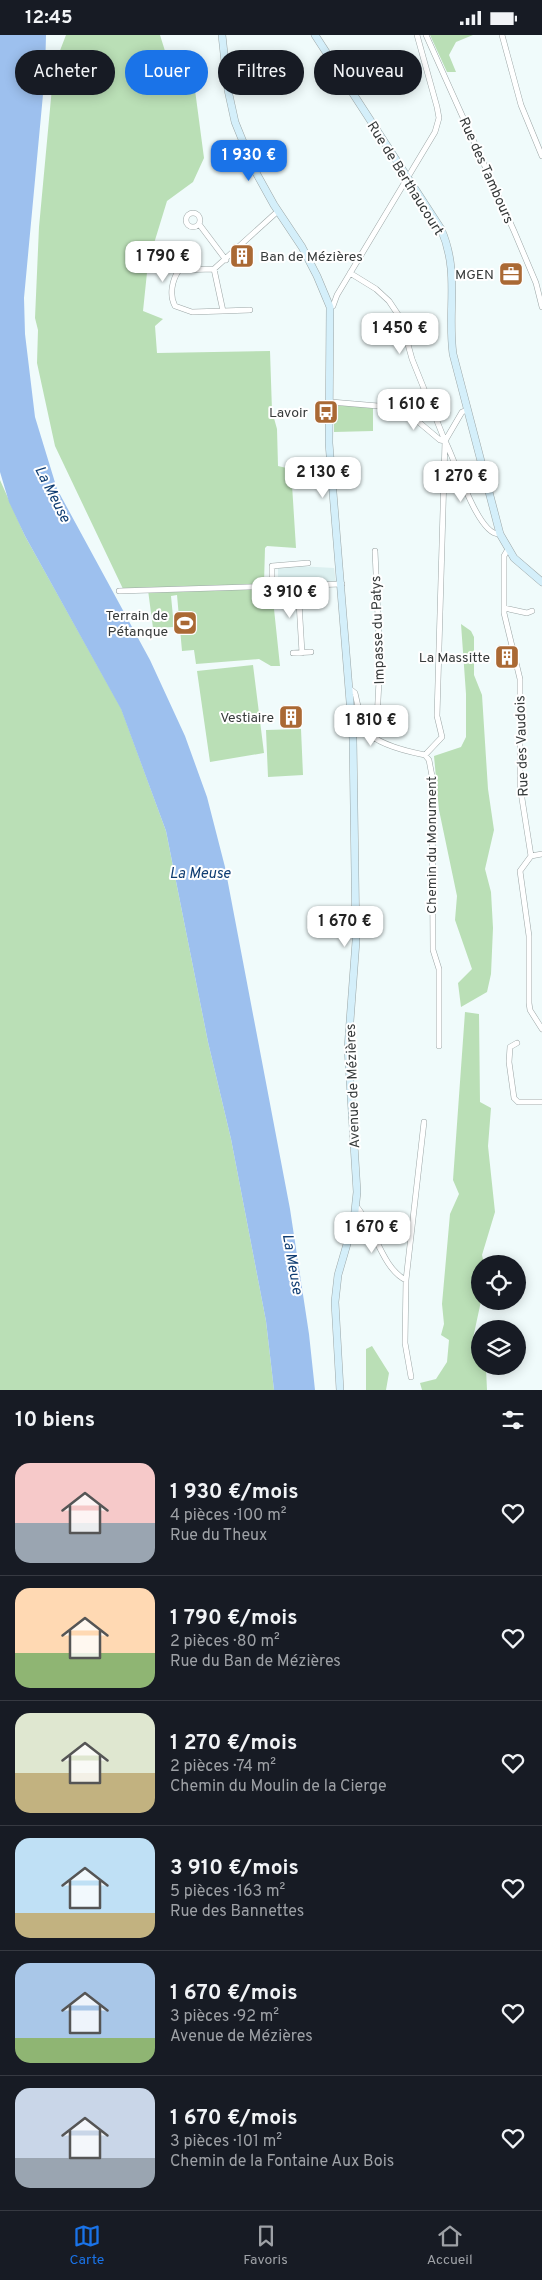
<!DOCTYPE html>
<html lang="fr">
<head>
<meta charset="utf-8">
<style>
  :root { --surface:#171b24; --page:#242831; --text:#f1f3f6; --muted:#9ea1a6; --line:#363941; --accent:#1a73e8 }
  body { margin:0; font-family:Overpass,sans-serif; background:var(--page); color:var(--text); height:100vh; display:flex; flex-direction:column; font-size:19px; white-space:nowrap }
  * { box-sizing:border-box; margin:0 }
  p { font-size:16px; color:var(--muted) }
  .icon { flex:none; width:28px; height:28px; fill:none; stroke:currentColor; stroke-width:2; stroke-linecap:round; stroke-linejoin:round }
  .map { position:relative; height:1355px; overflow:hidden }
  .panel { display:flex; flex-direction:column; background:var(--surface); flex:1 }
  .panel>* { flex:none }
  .hud { position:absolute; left:15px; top:15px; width:512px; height:45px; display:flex; gap:10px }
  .controls { position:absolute; left:471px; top:1220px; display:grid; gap:10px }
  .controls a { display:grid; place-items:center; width:55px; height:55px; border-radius:50%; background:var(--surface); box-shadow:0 2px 12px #0003; font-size:25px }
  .price { position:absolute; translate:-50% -42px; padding:0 11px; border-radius:10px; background:#fff; color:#222; font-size:16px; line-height:32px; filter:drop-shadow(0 1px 2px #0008) }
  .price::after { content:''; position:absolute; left:50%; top:30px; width:15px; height:11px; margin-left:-8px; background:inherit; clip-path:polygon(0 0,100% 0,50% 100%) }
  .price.current { background:var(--accent); color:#fff }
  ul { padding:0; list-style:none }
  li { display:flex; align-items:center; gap:15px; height:125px; padding:0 15px }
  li+li { border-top:1px solid var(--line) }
  li span { display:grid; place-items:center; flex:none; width:140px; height:100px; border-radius:15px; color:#555 }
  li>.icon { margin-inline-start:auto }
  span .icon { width:60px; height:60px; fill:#fffc; stroke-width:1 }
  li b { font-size:21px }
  h2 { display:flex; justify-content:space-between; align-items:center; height:60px; padding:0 15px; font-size:21px }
  .pill { padding:0 18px; border-radius:22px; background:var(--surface); box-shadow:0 2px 12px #0003; font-size:18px; line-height:45px }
  .pill.current { background:var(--accent); color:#fff }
  .status { display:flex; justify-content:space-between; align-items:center; height:35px; padding:0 25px; background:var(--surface); direction:ltr }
  .status svg { height:14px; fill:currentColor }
  .menu { display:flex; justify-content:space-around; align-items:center; height:70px; border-top:1px solid var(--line); background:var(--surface); font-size:14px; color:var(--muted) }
  .menu a { display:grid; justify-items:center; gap:2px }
  .menu .current { color:var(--accent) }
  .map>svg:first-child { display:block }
  .built { fill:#dcf0f0 }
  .green { fill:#badfb6 }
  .water { fill:#9dc0ee }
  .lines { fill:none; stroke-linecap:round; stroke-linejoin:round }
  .minor-casing { stroke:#9ca6a6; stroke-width:6 }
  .secondary-casing { stroke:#9ca6a6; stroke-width:8 }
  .minor { stroke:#fff; stroke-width:5 }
  .secondary { stroke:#d4effa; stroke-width:7 }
  .labels { text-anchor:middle; stroke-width:4; stroke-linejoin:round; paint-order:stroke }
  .street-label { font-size:14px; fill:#373b3b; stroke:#fff }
  .poi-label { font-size:14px; fill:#373b3b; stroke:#fff; text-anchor:end }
  .water-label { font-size:15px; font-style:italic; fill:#0e3c72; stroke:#fff }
</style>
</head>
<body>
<div class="status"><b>12:45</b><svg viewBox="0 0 49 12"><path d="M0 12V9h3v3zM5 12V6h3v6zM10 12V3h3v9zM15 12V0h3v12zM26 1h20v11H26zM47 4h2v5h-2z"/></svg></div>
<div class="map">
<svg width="542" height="1355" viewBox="0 0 542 1355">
  <rect width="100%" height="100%" fill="#f0fbfb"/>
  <path class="built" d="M298 531 334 533 336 547 304 548 303 544H278V533Z"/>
  <path class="green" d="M66 0H160L165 16V33H158L159 42 177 41 195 55 204 123 193 147 167 166 148 228 143 276 163 284 155 291 157 318 270 316 272 376 277 394 278 431 291 434 296 513 267 511 265 513 264 548 272 555 280 631H271L259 624 196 629 194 615 182 616 177 560 171 561 174 592 153 593 148 555 124 556 55 411 37 328 38 295 35 283 39 192 54 31Z
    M430 0H473L456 7 449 20 456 37H447Z
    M334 370 373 372V396L334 397Z
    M0 445 25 501 121 673 166 796 208 1007 231 1104 266 1286 274 1355H0Z
    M461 589 471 596 474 602V640L482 660 488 754 494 795 485 834 491 857 493 893 491 939 487 957 461 972 458 948 472 934 455 885 457 861 439 775 434 721 461 712 466 702V659Z
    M253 630 264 718 210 727 197 636Z
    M301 694 303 740 268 742 266 695Z
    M465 977 479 979 480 1067 491 1073 488 1111 495 1177 482 1220 484 1229H480L481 1266 472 1308 480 1322V1331H485L486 1333 487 1355H422L420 1348 436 1344 447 1327 449 1305 441 1300 444 1289 442 1269 450 1179 459 1159 453 1145Z
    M372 1311 389 1338 386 1355H366V1314Z"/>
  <path class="water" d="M0 0H46L45 38 24 263 25 299 35 382 57 454 150 625 185 701 207 762 225 832 290 1174 309 1299 315 1355H274L266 1286 231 1104 208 1007 166 796 121 674 25 501 9 467 0 437Z"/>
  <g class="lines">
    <defs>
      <path id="minor" d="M426 0 514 196 536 248 542 272
        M502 0 521 70 542 121
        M186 185a7 7 0 1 1 14 0a7 7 0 1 1-14 0Z
        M199 189 226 225
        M214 234 223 276 192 277 175 271C169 260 172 245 179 235L214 234 278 176
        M350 238 376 254 389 266 401 284 412 324 445 406
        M330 272 333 271 337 260 435 97 439 83 437 72 417 0
        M223 276 250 275
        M331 367 402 373 440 405 445 406C455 424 478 502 500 499
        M508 514 504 521V578L520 644V751L531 821 520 836 529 901V968L530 975 542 994
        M375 516 380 626 376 704
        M272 550V531L308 528
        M298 550 302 618
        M119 556 342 549
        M504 573 527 578 532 576
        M293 618 311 617
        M350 654 355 658C358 670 360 686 367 696 376 709 410 717 425 720L429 725 432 741 433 915 439 934V1011
        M425 720 442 702 437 681 445 406 462 377 467 375
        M531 821 542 819
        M517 1008 510 1012 509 1027 514 1063 518 1067H542
        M356 1171C374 1190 382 1234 406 1245
        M411 1342 405 1308 406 1245 424 1087"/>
      <path id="secondary" d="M222 0 228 55 235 87 254 134 274 170 302 212 317 241 330 272 329 408 353 704 356 906 348 1013 357 1157 354 1185 338 1240 335 1267 340 1355
        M315 0 441 194C460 237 447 275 453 319L500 499 514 523 542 547"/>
    </defs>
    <use href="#minor" class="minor-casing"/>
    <use href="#secondary" class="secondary-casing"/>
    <use href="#minor" class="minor"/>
    <use href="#secondary" class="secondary"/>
  </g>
  <defs>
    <symbol id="building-square" viewBox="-11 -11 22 22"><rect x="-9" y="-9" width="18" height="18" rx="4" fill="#aa6934" stroke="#fff"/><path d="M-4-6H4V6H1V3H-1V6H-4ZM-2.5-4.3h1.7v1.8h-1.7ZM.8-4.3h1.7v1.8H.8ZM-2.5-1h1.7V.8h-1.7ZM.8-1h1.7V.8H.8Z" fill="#fff"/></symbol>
    <symbol id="office-square" viewBox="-11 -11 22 22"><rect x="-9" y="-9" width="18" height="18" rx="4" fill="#aa6934" stroke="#fff"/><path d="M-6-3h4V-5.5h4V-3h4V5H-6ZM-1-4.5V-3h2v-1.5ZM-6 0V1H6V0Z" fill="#fff"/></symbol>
    <symbol id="bus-square" viewBox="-11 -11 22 22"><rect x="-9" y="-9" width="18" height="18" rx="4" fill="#aa6934" stroke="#fff"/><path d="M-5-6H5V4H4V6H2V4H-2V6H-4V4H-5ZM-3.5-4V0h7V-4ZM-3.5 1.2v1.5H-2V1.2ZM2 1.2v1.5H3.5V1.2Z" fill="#fff"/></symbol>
    <symbol id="stadium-square" viewBox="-11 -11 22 22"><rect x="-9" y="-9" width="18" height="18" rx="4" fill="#aa6934" stroke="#fff"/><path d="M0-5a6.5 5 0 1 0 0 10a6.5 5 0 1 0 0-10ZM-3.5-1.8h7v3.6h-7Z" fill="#fff"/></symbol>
  </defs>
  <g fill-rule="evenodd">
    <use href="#building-square" x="228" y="207" width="28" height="28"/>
    <use href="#office-square" x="497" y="225" width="28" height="28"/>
    <use href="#bus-square" x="312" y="363" width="28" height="28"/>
    <use href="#stadium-square" x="171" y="574" width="28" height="28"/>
    <use href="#building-square" x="493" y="608" width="28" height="28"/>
    <use href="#building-square" x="277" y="668" width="28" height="28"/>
  </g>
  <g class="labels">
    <g class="street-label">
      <text transform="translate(487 135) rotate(66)" y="5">Rue des Tambours</text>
      <text transform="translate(406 143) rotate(58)" y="5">Rue de Berthaucourt</text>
      <text transform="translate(377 595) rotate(-92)" y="5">Impasse du Patys</text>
      <text transform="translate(521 711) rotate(-92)" y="5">Rue des Vaudois</text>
      <text transform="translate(431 810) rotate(-90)" y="5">Chemin du Monument</text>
      <text transform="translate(352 1051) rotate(-92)" y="5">Avenue de Mézières</text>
    </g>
    <g class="poi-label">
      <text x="260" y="226" text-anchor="start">Ban de Mézières</text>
      <text x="494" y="244">MGEN</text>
      <text x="308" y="382">Lavoir</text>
      <text x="168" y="585">Terrain de<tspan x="168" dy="16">Pétanque</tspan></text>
      <text x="490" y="627">La Massitte</text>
      <text x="274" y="687">Vestiaire</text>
    </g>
    <g class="water-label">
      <text transform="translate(53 459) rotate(63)" y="5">La Meuse</text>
      <text x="200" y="843">La Meuse</text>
      <text transform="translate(293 1229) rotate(80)" y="5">La Meuse</text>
    </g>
  </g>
</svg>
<div class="controls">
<a><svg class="icon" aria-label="locate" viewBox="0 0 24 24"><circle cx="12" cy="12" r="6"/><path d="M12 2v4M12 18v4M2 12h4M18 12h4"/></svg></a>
<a><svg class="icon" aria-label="layers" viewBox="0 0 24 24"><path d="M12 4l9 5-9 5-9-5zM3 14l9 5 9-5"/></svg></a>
</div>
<b class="price current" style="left:249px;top:147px">1 930 €</b>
<b class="price" style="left:163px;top:248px">1 790 €</b>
<b class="price" style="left:400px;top:320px">1 450 €</b>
<b class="price" style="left:414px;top:396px">1 610 €</b>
<b class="price" style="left:323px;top:464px">2 130 €</b>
<b class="price" style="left:461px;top:468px">1 270 €</b>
<b class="price" style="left:290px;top:584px">3 910 €</b>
<b class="price" style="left:371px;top:712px">1 810 €</b>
<b class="price" style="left:345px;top:913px">1 670 €</b>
<b class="price" style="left:372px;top:1219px">1 670 €</b>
<div class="hud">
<a class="pill">Acheter</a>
<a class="pill current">Louer</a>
<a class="pill">Filtres</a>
<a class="pill">Nouveau</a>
</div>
</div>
<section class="panel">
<h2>10 biens<svg class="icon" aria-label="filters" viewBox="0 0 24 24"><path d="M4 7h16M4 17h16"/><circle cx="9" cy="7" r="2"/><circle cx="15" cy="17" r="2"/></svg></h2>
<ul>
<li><span style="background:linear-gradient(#f6c9c9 60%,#9aa5b1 0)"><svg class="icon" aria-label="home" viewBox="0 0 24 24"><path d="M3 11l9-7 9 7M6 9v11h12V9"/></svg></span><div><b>1 930 €/mois</b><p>4 pièces · 100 m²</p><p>Rue du Theux</p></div><svg class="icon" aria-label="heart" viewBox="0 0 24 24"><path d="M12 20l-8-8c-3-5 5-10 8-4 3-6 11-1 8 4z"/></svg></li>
<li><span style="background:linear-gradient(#ffd9b3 65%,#8fb573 0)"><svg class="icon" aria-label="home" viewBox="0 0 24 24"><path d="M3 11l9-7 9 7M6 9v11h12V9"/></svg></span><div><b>1 790 €/mois</b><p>2 pièces · 80 m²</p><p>Rue du Ban de Mézières</p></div><svg class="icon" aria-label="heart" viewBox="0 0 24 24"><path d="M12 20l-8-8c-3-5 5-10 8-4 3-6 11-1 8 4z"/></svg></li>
<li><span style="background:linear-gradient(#dfe7d0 60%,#c2b280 0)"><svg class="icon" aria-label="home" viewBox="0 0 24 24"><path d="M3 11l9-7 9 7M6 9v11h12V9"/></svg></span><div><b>1 270 €/mois</b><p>2 pièces · 74 m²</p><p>Chemin du Moulin de la Cierge</p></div><svg class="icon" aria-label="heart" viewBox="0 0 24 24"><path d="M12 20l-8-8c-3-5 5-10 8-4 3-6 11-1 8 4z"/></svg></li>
<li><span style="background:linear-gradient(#bfe0f5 75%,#c2b280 0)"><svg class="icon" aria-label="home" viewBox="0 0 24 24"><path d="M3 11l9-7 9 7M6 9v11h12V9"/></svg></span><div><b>3 910 €/mois</b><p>5 pièces · 163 m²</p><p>Rue des Bannettes</p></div><svg class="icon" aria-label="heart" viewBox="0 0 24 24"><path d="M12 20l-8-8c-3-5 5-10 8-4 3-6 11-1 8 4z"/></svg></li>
<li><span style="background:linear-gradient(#a9c7e8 75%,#8fb573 0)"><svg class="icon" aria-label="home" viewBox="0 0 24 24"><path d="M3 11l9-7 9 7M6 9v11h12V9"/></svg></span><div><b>1 670 €/mois</b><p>3 pièces · 92 m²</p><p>Avenue de Mézières</p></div><svg class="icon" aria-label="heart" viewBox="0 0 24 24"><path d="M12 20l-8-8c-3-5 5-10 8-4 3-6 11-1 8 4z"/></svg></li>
<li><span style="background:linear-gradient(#c9d6e8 70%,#9aa5b1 0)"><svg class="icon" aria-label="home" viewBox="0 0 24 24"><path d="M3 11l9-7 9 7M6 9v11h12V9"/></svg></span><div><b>1 670 €/mois</b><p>3 pièces · 101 m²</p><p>Chemin de la Fontaine Aux Bois</p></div><svg class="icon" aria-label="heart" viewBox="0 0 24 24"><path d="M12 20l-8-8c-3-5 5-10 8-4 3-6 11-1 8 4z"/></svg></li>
</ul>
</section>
<nav class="menu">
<a class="current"><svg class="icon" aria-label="map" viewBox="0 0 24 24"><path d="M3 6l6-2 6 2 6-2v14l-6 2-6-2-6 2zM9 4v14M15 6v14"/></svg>Carte</a>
<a><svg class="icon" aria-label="saved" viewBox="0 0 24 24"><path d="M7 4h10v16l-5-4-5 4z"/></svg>Favoris</a>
<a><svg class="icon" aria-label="home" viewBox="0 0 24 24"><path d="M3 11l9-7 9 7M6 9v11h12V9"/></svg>Accueil</a>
</nav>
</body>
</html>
